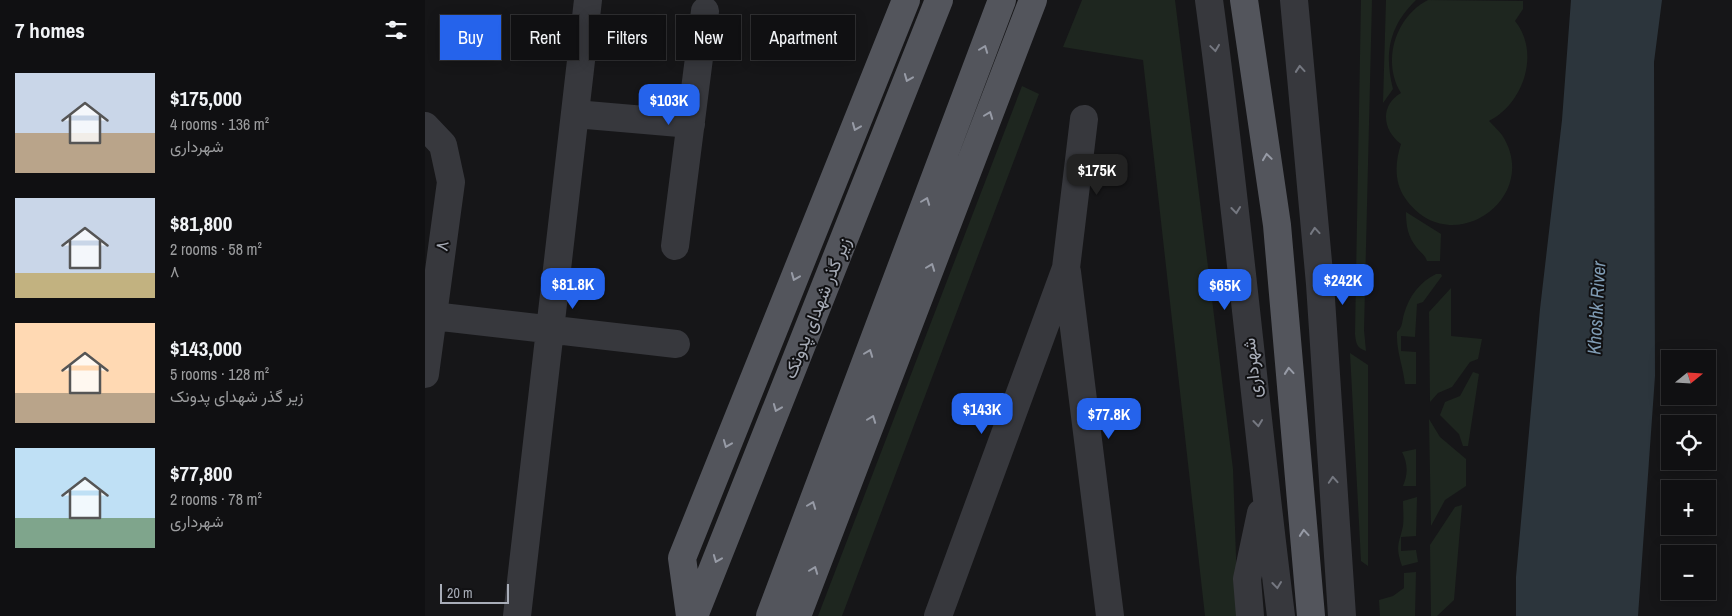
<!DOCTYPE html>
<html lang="en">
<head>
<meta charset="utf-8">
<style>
  :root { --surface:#101012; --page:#19191b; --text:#f1f3f6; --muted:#9c9d9f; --line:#303032; --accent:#2563eb }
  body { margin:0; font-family:"Archivo Narrow",Vazirmatn,sans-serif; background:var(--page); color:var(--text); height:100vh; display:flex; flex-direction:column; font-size:19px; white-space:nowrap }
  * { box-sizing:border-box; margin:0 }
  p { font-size:16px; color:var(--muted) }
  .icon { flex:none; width:28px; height:28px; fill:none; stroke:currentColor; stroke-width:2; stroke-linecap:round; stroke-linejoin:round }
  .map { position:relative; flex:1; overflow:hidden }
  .sheet { display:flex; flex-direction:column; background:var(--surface); width:425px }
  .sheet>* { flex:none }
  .banner { position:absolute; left:15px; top:15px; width:475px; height:45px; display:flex; gap:10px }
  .needle { width:32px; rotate:72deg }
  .controls { position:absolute; left:1236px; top:350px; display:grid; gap:10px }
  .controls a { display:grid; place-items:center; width:55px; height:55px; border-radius:0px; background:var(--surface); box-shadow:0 2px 12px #0003,0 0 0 1px var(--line); font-size:25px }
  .scale { position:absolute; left:15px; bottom:12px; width:69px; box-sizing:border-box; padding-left:5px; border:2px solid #a8adb8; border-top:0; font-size:14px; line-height:18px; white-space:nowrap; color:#a8adb8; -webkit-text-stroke:4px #111113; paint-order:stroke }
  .price { position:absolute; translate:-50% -42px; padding:0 11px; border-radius:10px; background:var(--accent); color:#fff; font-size:16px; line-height:32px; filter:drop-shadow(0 1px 2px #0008) }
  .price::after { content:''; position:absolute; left:50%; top:30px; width:15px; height:11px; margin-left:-8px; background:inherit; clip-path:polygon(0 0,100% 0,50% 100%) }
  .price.current { background:#222; color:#fff }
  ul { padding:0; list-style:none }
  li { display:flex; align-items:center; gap:15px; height:125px; padding:0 15px }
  li span { display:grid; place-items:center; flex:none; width:140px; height:100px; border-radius:0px; color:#555 }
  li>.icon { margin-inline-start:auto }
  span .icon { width:60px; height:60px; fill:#fffc; stroke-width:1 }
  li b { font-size:21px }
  h2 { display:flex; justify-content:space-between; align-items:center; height:60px; padding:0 15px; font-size:21px }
  .chip { padding:0 18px; border-radius:0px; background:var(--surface); box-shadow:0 2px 12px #0003,0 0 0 1px var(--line); font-size:18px; line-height:45px }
  .chip.current { background:var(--accent); color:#fff }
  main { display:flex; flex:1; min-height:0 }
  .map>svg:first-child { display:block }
  .green { fill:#1e261f }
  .water { fill:#2c353c }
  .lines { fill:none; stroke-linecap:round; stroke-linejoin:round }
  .minor { stroke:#37383d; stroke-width:28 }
  .major { stroke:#53555c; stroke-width:28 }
  .oneway { stroke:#757881 }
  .oneway2 { stroke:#979ba6 }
  .labels { text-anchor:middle; stroke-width:4; stroke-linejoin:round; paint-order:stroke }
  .street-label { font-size:18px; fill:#a8adb8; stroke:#111113 }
  .water-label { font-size:19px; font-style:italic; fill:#7f9bb3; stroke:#111113 }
</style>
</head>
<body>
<main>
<section class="sheet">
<h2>7 homes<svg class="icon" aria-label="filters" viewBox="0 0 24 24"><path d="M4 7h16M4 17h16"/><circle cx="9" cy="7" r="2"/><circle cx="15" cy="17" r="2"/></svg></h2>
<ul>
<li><span style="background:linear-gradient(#c9d6e8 60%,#b9a48a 0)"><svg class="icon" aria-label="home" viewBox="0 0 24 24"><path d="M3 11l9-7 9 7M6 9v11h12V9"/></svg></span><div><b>$175,000</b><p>4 rooms · 136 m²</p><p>شهرداری</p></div></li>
<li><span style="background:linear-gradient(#c9d6e8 75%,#c2b280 0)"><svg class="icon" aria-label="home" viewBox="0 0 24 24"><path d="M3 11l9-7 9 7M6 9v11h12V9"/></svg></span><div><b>$81,800</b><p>2 rooms · 58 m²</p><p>۸</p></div></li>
<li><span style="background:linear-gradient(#ffd9b3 70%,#b9a48a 0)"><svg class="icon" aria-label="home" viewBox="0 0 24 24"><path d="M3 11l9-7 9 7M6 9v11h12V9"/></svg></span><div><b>$143,000</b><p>5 rooms · 128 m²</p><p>زیر گذر شهدای پدونک</p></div></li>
<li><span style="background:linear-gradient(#bfe0f5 70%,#7fa58c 0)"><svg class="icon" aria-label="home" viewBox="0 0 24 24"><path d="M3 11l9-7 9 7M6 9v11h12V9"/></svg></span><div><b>$77,800</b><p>2 rooms · 78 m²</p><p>شهرداری</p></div></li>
</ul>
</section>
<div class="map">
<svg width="1307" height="616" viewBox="0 0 1307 616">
  <rect width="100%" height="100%" fill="#161618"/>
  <path class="green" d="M657 0H750L808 469 813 616H780L718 60 638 47Z
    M936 0H947L939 330 941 351C932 348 931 344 930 334Z
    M961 0H991C964 26 959 54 968 89L958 103Z
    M1003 0 1098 1V9L1090 21C1116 53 1098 104 1064 121 1068 125 1073 130 1077 135 1118 198 1025 263 980 198 969 182 970 162 976 144 957 130 955 105 976 93 956 61 971 16 1003 0Z
    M597 86 614 94 417 616H393Z
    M981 212 1016 234 1015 261H1002C1000 255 996 253 992 248 983 237 981 226 981 212Z
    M1011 274H1016L1017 276 998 302 992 304 990 337 976 336V351L991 352V384H980C978 366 971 350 972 332 978 327 977 320 979 314 984 296 995 282 1011 274Z
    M1026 288V336L1057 339 1053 359 1045 362 1027 387 1013 393 1005 402 1004 312Z
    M925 353 943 365V566L936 561Z
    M1048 372 1054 374 1043 446H1038L1034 434 1015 415 1020 402 1035 396Z
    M1004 419 1015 437 1041 459V486L1020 500 1006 526Z
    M991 449V486H978C983 474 983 464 977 452Z
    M992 497 991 536 976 537V551L991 550 993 562 977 566C970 546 974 544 978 526 979 518 978 509 978 501Z
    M1037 505 1029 600 1012 616H1006L1005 545 1030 507Z
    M991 572 990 616H955L954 600 968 596 979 588V573Z"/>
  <path class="water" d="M1146 0H1237L1229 62 1230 376 1213 616H1091V577L1115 309 1137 120Z"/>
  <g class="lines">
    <path class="minor" d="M784 0C812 205 830 411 856 616
      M869 0 895 284 917 616
      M150 114 266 124
      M0 126 18 145 26 182 0 374
      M250 246 280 11
      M642 272 685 616
      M8 316 251 344
      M92 616 163 0
      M513 616 641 268 659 119
      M825 616 822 579 836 513"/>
    <path class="major" d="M819 0 852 225 886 616
      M265 616 257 558 481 0
      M269 616 514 0
      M345 616 577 0
      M372 616 608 0"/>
  </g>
  <defs><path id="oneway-chevron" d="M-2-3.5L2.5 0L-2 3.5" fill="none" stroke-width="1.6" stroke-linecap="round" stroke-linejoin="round" transform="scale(1.25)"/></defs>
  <g class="oneway">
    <use href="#oneway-chevron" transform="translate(790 48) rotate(82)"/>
    <use href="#oneway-chevron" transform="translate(875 69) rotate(-95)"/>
    <use href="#oneway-chevron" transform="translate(811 210) rotate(84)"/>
    <use href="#oneway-chevron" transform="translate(890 231) rotate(-95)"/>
    <use href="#oneway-chevron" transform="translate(833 423) rotate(84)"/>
    <use href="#oneway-chevron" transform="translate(908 480) rotate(-94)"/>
    <use href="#oneway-chevron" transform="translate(852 585) rotate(83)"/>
  </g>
  <g class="oneway2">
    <use href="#oneway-chevron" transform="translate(559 49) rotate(-69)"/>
    <use href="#oneway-chevron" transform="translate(483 78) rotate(112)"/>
    <use href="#oneway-chevron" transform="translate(564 115) rotate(-69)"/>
    <use href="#oneway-chevron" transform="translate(431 127) rotate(112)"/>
    <use href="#oneway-chevron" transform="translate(842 157) rotate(-98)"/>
    <use href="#oneway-chevron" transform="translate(501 201) rotate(-69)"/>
    <use href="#oneway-chevron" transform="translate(506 267) rotate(-69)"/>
    <use href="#oneway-chevron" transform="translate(370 277) rotate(112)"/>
    <use href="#oneway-chevron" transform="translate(444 353) rotate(-69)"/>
    <use href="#oneway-chevron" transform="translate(864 371) rotate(-95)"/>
    <use href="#oneway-chevron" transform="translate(352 408) rotate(112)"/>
    <use href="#oneway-chevron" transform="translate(447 419) rotate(-69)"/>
    <use href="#oneway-chevron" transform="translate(302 444) rotate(112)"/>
    <use href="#oneway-chevron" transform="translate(387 505) rotate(-69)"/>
    <use href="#oneway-chevron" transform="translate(879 533) rotate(-95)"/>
    <use href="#oneway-chevron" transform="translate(292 559) rotate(112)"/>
    <use href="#oneway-chevron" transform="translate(389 570) rotate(-69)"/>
  </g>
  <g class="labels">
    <g class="street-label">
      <text transform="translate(17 246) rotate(-82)" y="6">۸</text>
      <text transform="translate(392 308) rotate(-68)" y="6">زیر گذر شهدای پدونک</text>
      <text transform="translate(827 368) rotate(-96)" y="6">شهرداری</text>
    </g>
    <g class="water-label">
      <text transform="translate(1171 308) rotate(-87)" y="7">Khoshk River</text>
    </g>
  </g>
</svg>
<div class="controls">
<a><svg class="needle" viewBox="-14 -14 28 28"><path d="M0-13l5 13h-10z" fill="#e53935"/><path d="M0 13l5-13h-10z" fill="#9c9d9f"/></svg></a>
<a><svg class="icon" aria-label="locate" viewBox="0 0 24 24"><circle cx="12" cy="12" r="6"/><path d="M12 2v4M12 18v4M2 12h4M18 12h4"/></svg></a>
<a>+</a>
<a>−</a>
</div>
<div class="scale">20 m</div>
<b class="price" style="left:244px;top:126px">$103K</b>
<b class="price current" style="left:672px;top:196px">$175K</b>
<b class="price" style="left:918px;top:306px">$242K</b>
<b class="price" style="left:148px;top:310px">$81.8K</b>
<b class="price" style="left:800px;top:311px">$65K</b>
<b class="price" style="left:557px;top:435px">$143K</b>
<b class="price" style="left:684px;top:440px">$77.8K</b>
<div class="banner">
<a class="chip current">Buy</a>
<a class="chip">Rent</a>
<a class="chip">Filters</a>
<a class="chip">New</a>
<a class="chip">Apartment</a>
</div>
</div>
</main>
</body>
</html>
